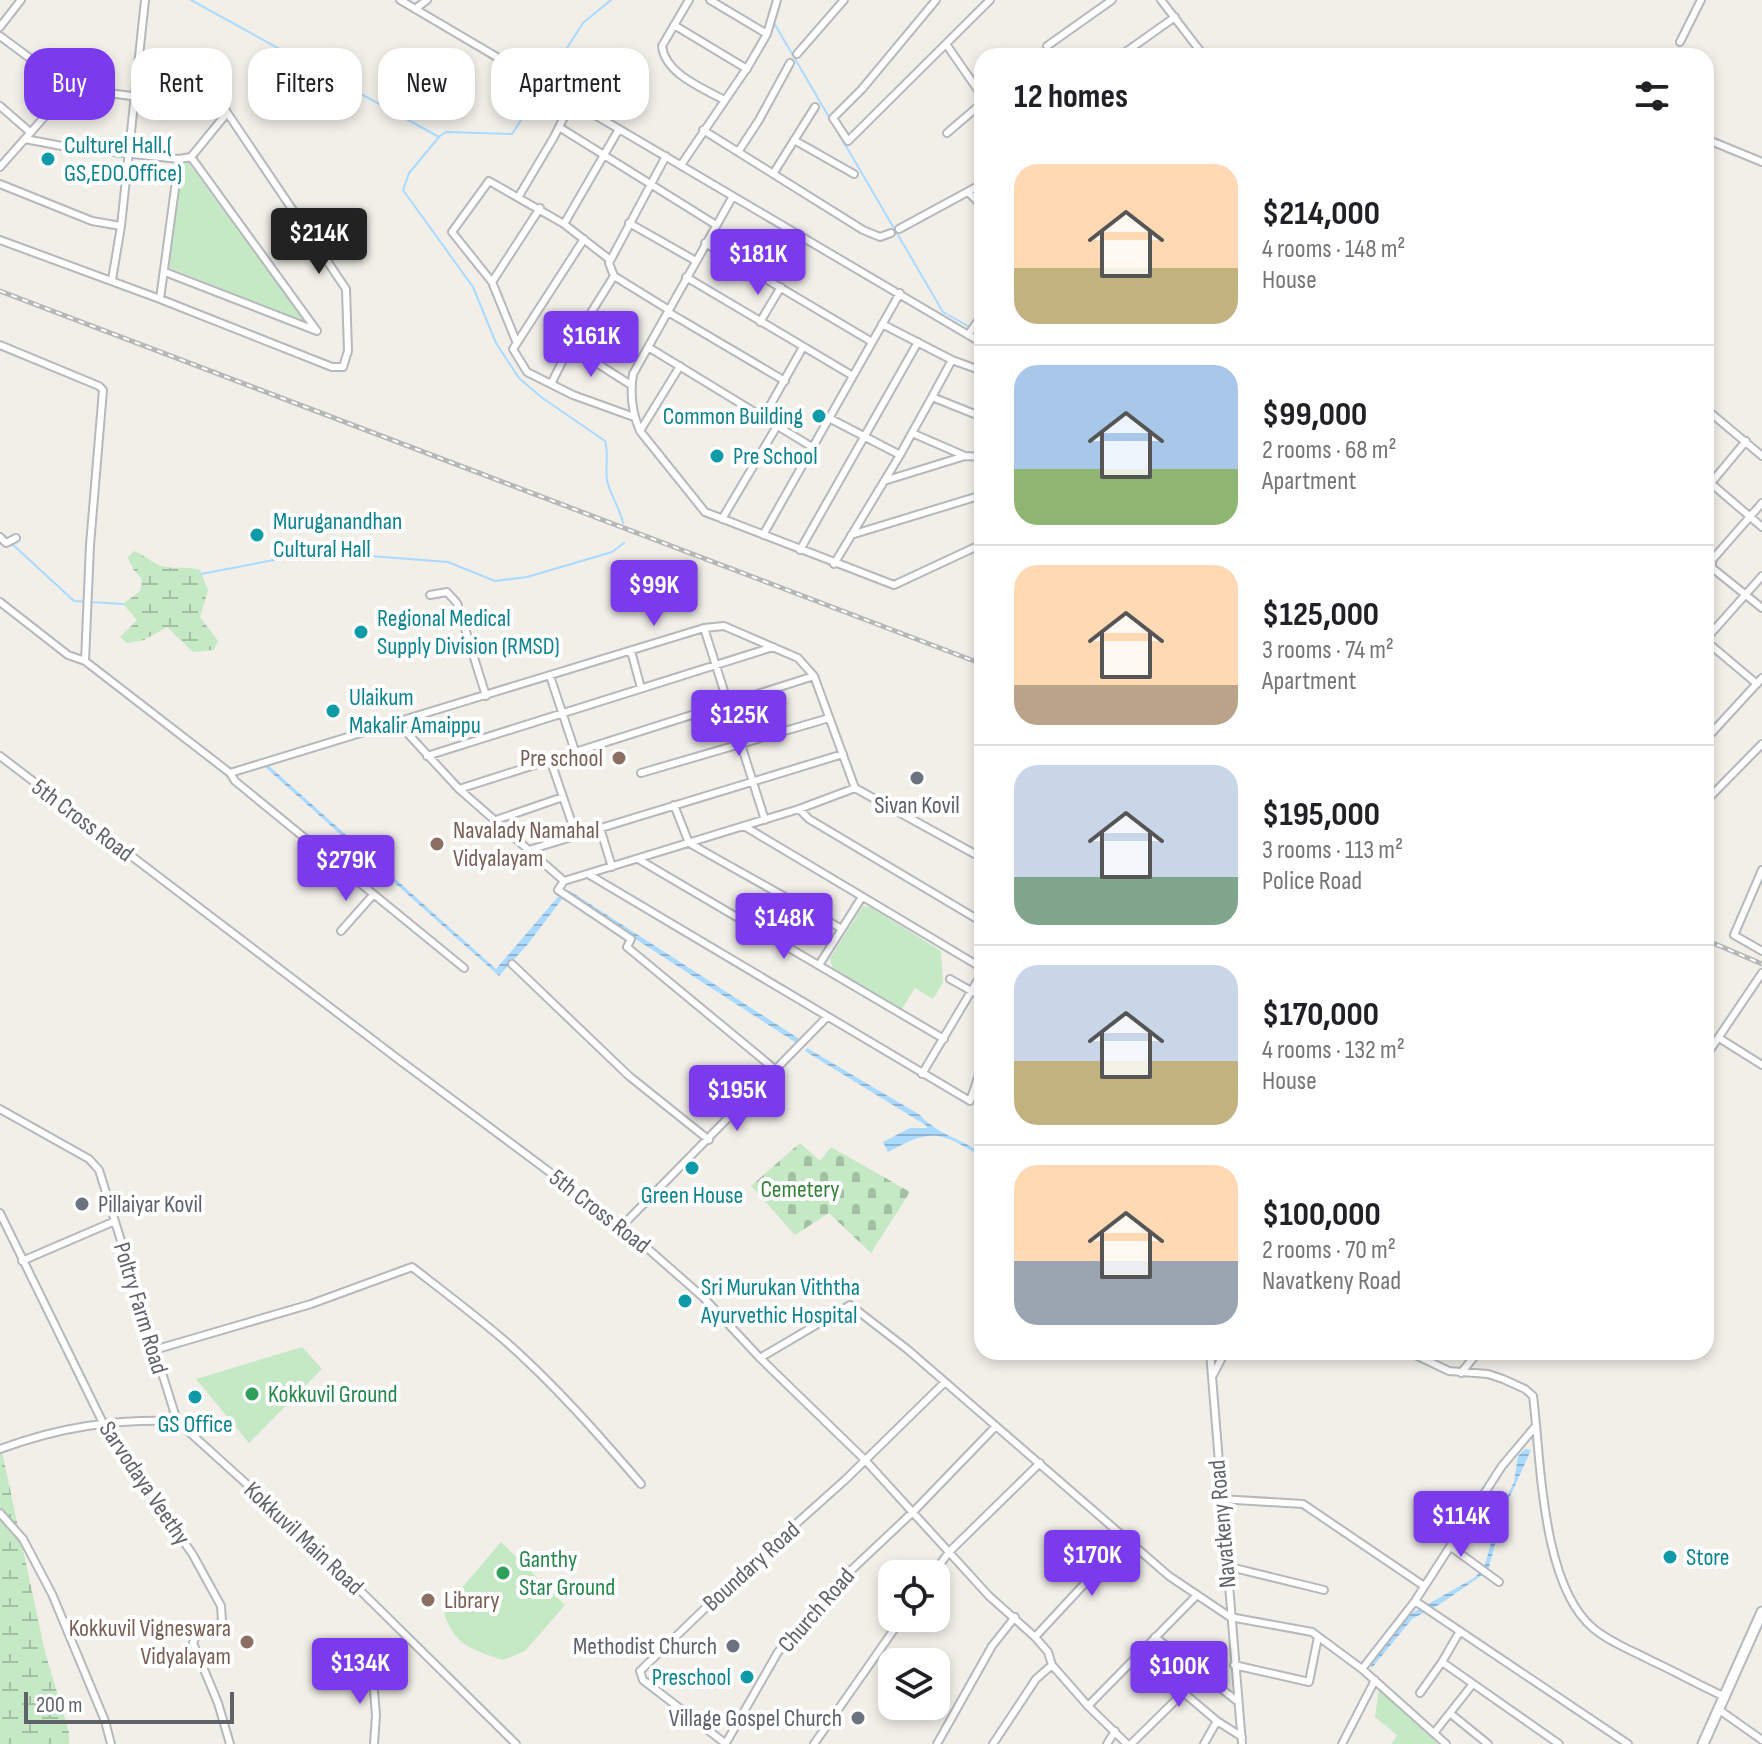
<!DOCTYPE html>
<html lang="en">
<head>
<meta charset="utf-8">
<style>
  :root { --surface:#fff; --page:#f2f2f2; --text:#202124; --muted:#757577; --line:#e0e0e0; --accent:#7c3aed }
  body { margin:0; font-family:"Sofia Sans Condensed",sans-serif; background:var(--page); color:var(--text); height:100vh; display:flex; flex-direction:column; font-size:30px; white-space:nowrap }
  * { box-sizing:border-box; margin:0 }
  p { font-size:26px; color:var(--muted) }
  .icon { flex:none; width:44px; height:44px; fill:none; stroke:currentColor; stroke-width:2; stroke-linecap:round; stroke-linejoin:round }
  .map { position:relative; flex:1; overflow:hidden }
  .drawer { position:absolute; left:974px; top:48px; width:740px; height:1312px; display:flex; flex-direction:column; background:var(--surface); border-radius:24px; box-shadow:0 4px 12px #0003 }
  .drawer>* { flex:none }
  .top-card { position:absolute; left:24px; top:48px; width:760px; height:72px; display:flex; gap:16px }
  .tools { position:absolute; left:878px; top:1560px; display:grid; gap:16px }
  .tools a { display:grid; place-items:center; width:72px; height:72px; border-radius:16px; background:var(--surface); box-shadow:0 4px 12px #0003; font-size:40px }
  .scale { position:absolute; left:24px; bottom:20px; width:210px; box-sizing:border-box; padding-left:8px; border:4px solid #5f6368; border-top:0; font-size:22px; line-height:28px; white-space:nowrap; color:#5f6368; -webkit-text-stroke:6px #fff; paint-order:stroke }
  .price { position:absolute; translate:-50% -68px; padding:0 18px; border-radius:8px; background:var(--accent); color:#fff; font-size:26px; line-height:52px; filter:drop-shadow(0 2px 4px #0008) }
  .price::after { content:''; position:absolute; left:50%; top:48px; width:24px; height:18px; margin-left:-12px; background:inherit; clip-path:polygon(0 0,100% 0,50% 100%) }
  .price.active { background:#222; color:#fff }
  ul { padding:0; list-style:none }
  li { display:flex; align-items:center; gap:24px; height:200px; padding:0 40px }
  li+li { border-top:2px solid var(--line) }
  li span { display:grid; place-items:center; flex:none; width:224px; height:160px; border-radius:24px; color:#555 }
  li>.icon { margin-inline-start:auto }
  span .icon { width:96px; height:96px; fill:#fffc; stroke-width:1 }
  li b { font-size:34px }
  h2 { display:flex; justify-content:space-between; align-items:center; height:96px; padding:0 40px; font-size:34px }
  .chip { padding:0 28px; border-radius:24px; background:var(--surface); box-shadow:0 4px 12px #0003; font-size:28px; line-height:72px }
  .chip.active { background:var(--accent); color:#fff }
  .map>svg:first-child { display:block }
  .green { fill:#c5e8c5 }
  .wetland { fill:url(#wetland-marsh) }
  .cemetery { fill:url(#cemetery-stones) }
  .water { fill:url(#water-rules) }
  .lines { fill:none; stroke-linecap:round; stroke-linejoin:round }
  .stream { stroke:#aadaff; stroke-width:2 }
  .minor-casing { stroke:#b5b8bc; stroke-width:10 }
  .secondary-casing { stroke:#b6babf; stroke-width:13 }
  .minor { stroke:#fff; stroke-width:6 }
  .secondary { stroke:#fff; stroke-width:9 }
  .rail-casing { stroke:#b6b7b8; stroke-width:5 }
  .rail { stroke:#fff; stroke-width:2; stroke-dasharray:6; stroke-linecap:butt }
  .culture-dot { fill:#0f9aa8; stroke:#fff; stroke-width:3 }
  .education-dot { fill:#8d6e63; stroke:#fff; stroke-width:3 }
  .worship-dot { fill:#6b7280; stroke:#fff; stroke-width:3 }
  .leisure-dot { fill:#2e9e5b; stroke:#fff; stroke-width:3 }
  .labels { text-anchor:middle; stroke-width:8; stroke-linejoin:round; paint-order:stroke }
  .culture-label { font-size:24px; fill:#0d838f; stroke:#fff; text-anchor:start }
  .education-label { font-size:24px; fill:#785e54; stroke:#fff; text-anchor:end }
  .worship-label { font-size:24px; fill:#5b616d; stroke:#fff; text-anchor:end }
  .street-label { font-size:24px; fill:#5f6368; stroke:#fff }
  .park-label { font-size:24px; fill:#348238; stroke:#fff }
  .leisure-label { font-size:24px; fill:#27864d; stroke:#fff; text-anchor:start }
</style>
</head>
<body>
<div class="map">
<svg width="1762" height="1744" viewBox="0 0 1762 1744">
  <defs>
    <pattern id="wetland-marsh" width="20" height="14" patternUnits="userSpaceOnUse" patternTransform="scale(2)"><rect width="20" height="14" fill="#c5e8c5"/><path d="M1 5h8M5 5V1M11 12h8M15 12V8" fill="none" stroke="#a3c0a4"/></pattern>
    <pattern id="cemetery-stones" width="16" height="16" patternUnits="userSpaceOnUse" patternTransform="scale(2)"><rect width="16" height="16" fill="#c5e8c5"/><path d="M2 7V4a2 2 0 0 1 4 0v3zM10 15v-3a2 2 0 0 1 4 0v3z" fill="#a3c0a4"/></pattern>
    <pattern id="water-rules" width="6" height="5" patternUnits="userSpaceOnUse" patternTransform="scale(2)"><rect width="6" height="5" fill="#aadaff"/><path d="M0 2.5h6" fill="none" stroke="#8eb4d2"/></pattern>
  </defs>
  <rect width="100%" height="100%" fill="#f1efe8"/>
  <path class="green" d="M188 162 307 324 168 267 181 165Z
    M863 906 870 907 941 951 943 982 933 999 915 988 901 1010 833 968 830 959Z
    M302 1347 322 1369 249 1443 196 1379Z
    M501 1542 565 1605 525 1651 503 1660C471 1649 454 1646 443 1610Z
    M1379 1689 1438 1744H1392L1397 1735 1375 1717Z"/>
  <path class="wetland" d="M134 551C146 556 153 564 165 567 177 569 188 566 200 570L208 590 200 617 218 641 214 650 193 652 167 627 144 640 127 643 120 637 137 620 123 604 140 591 142 579 133 569 128 557Z
    M2 1452 45 1652 69 1732V1744H0V1453Z"/>
  <path class="cemetery" d="M800 1143 820 1161 831 1147 910 1192 871 1253 829 1213 795 1235 751 1186Z"/>
  <path class="water" d="M269 766 496 969 563 891H570L801 1040 798 1044 569 896 562 899 528 944 499 976 265 767Z
    M807 1048 920 1115C937 1134 961 1139 982 1153V1157C940 1131 931 1128 888 1152L883 1142 910 1128H927V1126L805 1051Z
    M1525 1449 1531 1450 1504 1510 1488 1571 1440 1604 1412 1619 1371 1669 1372 1660 1409 1615 1474 1578 1484 1568 1500 1511 1514 1482 1518 1456Z"/>
  <g class="lines">
    <path class="stream" d="M191 0 439 137 409 173 403 190 473 287 496 343 519 378 541 397 605 441C609 454 605 467 607 480 609 492 620 508 623 523
      M778 9 774 23 943 312 982 334
      M440 136 446 132 512 134 583 23 611 0
      M11 543 74 601 123 604
      M201 574 352 545 371 556 448 562 495 581 527 577 612 552 624 543"/>
    <defs>
      <path id="minor" d="M400 0 982 343
        M689 0 662 46C665 74 703 88 724 100
        M710 0 767 34
        M936 0 862 89 833 118 848 141 990 0
        M1161 0 1204 56
        M415 9 427 0
        M674 25 747 69
        M0 27 21 0
        M0 36 70 88 224 108 346 289 348 351 343 367H332L160 299 0 240
        M1680 42 1701 0
        M946 44 982 96
        M1047 46 1112 0
        M797 54 844 0
        M1120 56 1175 17
        M0 106 30 132
        M559 127 716 225
        M703 130 863 230 880 237 891 233
        M947 133 982 103
        M25 139 67 147 179 159 191 157 317 331 165 272
        M1706 139 1762 162
        M794 140 854 174
        M738 152 759 120 790 63
        M666 156 609 263 614 276 669 310
        M191 157 227 113
        M681 165 749 65 767 34 777 0
        M0 167 70 88
        M773 174 815 107
        M0 184 92 221 121 226
        M968 192 982 206
        M519 196 554 137 572 101
        M733 196 633 374C630 393 632 413 640 431L705 512 894 585 982 544
        M629 223 696 261
        M564 224 619 129
        M899 229 982 184
        M584 239 513 349 527 372 573 395 634 417
        M705 243 872 342
        M686 277 853 376
        M112 280 121 226 145 0
        M492 282 540 208
        M160 299 179 159
        M668 312 785 381
        M760 322 781 287
        M882 324 952 360 982 371
        M968 335 982 315
        M516 341 492 282 452 232 489 181 564 224 609 259
        M0 345 99 386 103 390 90 545 85 661
        M570 346 631 385
        M648 347 812 447
        M551 384 570 346 614 276
        M932 397 952 360
        M1706 409 1762 456
        M763 418 803 347
        M829 418 900 455 834 564
        M640 431 680 366
        M912 433 932 397 982 417
        M900 455 912 433 965 456 982 457
        M1706 479 1762 527
        M884 481 965 456
        M1706 489 1746 441
        M722 519 777 426
        M763 535 900 293
        M851 535 982 495
        M0 537 6 543 16 538
        M800 550 918 342
        M1706 563 1762 608
        M1706 574 1712 567V560L1762 503
        M430 595 447 592 457 603 486 696
        M0 602 68 655 85 661 230 773 235 781 464 968
        M704 628 765 820
        M1706 639 1762 576
        M1706 641 1757 684
        M631 651 641 688
        M550 676 575 751
        M398 723 459 789 564 881 799 809 855 788
        M1706 739 1762 678
        M0 756 398 1059 622 1226 704 1298 760 1358 865 1460 989 1596 1035 1637 1048 1652 1052 1665 1088 1706 1127 1744
        M427 756 773 647
        M550 759 576 835
        M230 773 704 628 724 626 798 658 814 676 855 788 982 858
        M641 773 829 718
        M459 789 814 676
        M1706 801 1762 744
        M674 805 689 843 842 929
        M799 809 809 819 982 922
        M496 820 563 797
        M744 826 982 968
        M600 828 612 867
        M529 850 843 754
        M638 859 944 1039
        M1762 870 1734 935 1762 951
        M588 874 970 1101 982 1066
        M564 881 558 890 631 939 627 947 777 1071
        M341 931 373 895
        M512 964 629 1076 709 1140
        M819 965 862 897
        M950 979 982 997
        M1719 1038 1762 1065
        M1706 1056 1762 973
        M922 1074 982 973
        M0 1109 89 1159 99 1170 177 1421
        M0 1213 103 1423 193 1555 221 1606 222 1621C214 1632 197 1627 193 1643L218 1703 230 1744
        M622 1226 827 1017
        M22 1261 115 1221
        M154 1350 311 1304 412 1267C443 1291 475 1315 504 1340 554 1384 598 1434 641 1484
        M1210 1352 1242 1744
        M1270 1352H1273
        M1409 1352 1449 1371 1488 1374 1503 1379 1525 1389 1533 1396C1541 1459 1541 1584 1593 1628 1609 1642 1633 1651 1652 1661 1676 1672 1699 1685 1723 1696
        M760 1358 850 1305 907 1349 1169 1576 1230 1617 1312 1632 1362 1669 1446 1744
        M1461 1373 1478 1352
        M1212 1377 1225 1352
        M0 1449C60 1427 113 1419 177 1421L312 1543 516 1744
        M1220 1499 1303 1504 1424 1586
        M0 1513 23 1539 52 1594 105 1721 111 1744
        M1451 1547 1499 1582
        M1226 1566 1324 1590
        M933 1574 949 1552 1040 1463
        M1415 1601 1628 1744
        M1035 1637 1127 1538
        M1155 1637 1237 1701
        M1138 1654 1217 1721 1242 1737
        M1442 1662 1559 1744
        M1234 1665 1309 1682 1318 1637
        M372 1668 376 1715 374 1744
        M1362 1669 1415 1601 1502 1466 1534 1428
        M1420 1693 1442 1662 1460 1631
        M1088 1706 1197 1595
        M1718 1709 1762 1740
        M1451 1714 1488 1744
        M1434 1733 1472 1685
        M726 1743 778 1652 829 1591 914 1511 996 1426
        M726 1744 643 1680 640 1671 751 1564 845 1480 945 1382
        M814 1744 902 1618
        M937 1744 992 1646 1015 1617
        M993 1744 1036 1679 1052 1665
        M1107 1744 1115 1731
        M1131 1744 1183 1693
        M1204 1744 1217 1721
        M1342 1744 1375 1680"/>
      <path id="secondary" d="M1703 1744 1762 1612"/>
    </defs>
    <use href="#minor" class="minor-casing"/>
    <use href="#secondary" class="secondary-casing"/>
    <use href="#minor" class="minor"/>
    <use href="#secondary" class="secondary"/>
    <defs>
      <path id="rail" d="M0 291 982 664
        M1706 940 1762 964"/>
    </defs>
    <use href="#rail" class="rail-casing"/>
    <use href="#rail" class="rail"/>
  </g>
  <g class="culture-dot">
    <circle cx="48" cy="159" r="8"/>
    <circle cx="819" cy="416" r="8"/>
    <circle cx="717" cy="456" r="8"/>
    <circle cx="257" cy="535" r="8"/>
    <circle cx="361" cy="632" r="8"/>
    <circle cx="333" cy="711" r="8"/>
    <circle cx="692" cy="1168" r="8"/>
    <circle cx="685" cy="1301" r="8"/>
    <circle cx="195" cy="1397" r="8"/>
    <circle cx="1670" cy="1557" r="8"/>
    <circle cx="747" cy="1677" r="8"/>
  </g>
  <g class="education-dot">
    <circle cx="619" cy="758" r="8"/>
    <circle cx="437" cy="844" r="8"/>
    <circle cx="428" cy="1600" r="8"/>
    <circle cx="247" cy="1642" r="8"/>
  </g>
  <g class="worship-dot">
    <circle cx="917" cy="778" r="8"/>
    <circle cx="82" cy="1204" r="8"/>
    <circle cx="733" cy="1646" r="8"/>
    <circle cx="858" cy="1718" r="8"/>
  </g>
  <g class="leisure-dot">
    <circle cx="252" cy="1394" r="8"/>
    <circle cx="503" cy="1573" r="8"/>
  </g>
  <g class="labels">
    <g class="culture-label">
      <text x="64" y="153">Culturel Hall.(<tspan x="64" dy="28">GS,EDO.Office)</tspan></text>
      <text x="803" y="424" text-anchor="end">Common Building</text>
      <text x="733" y="464">Pre School</text>
      <text x="273" y="529">Muruganandhan<tspan x="273" dy="28">Cultural Hall</tspan></text>
      <text x="377" y="626">Regional Medical<tspan x="377" dy="28">Supply Division (RMSD)</tspan></text>
      <text x="349" y="705">Ulaikum<tspan x="349" dy="28">Makalir Amaippu</tspan></text>
      <text x="692" y="1203" text-anchor="middle">Green House</text>
      <text x="701" y="1295">Sri Murukan Viththa<tspan x="701" dy="28">Ayurvethic Hospital</tspan></text>
      <text x="195" y="1432" text-anchor="middle">GS Office</text>
      <text x="1686" y="1565">Store</text>
      <text x="731" y="1685" text-anchor="end">Preschool</text>
    </g>
    <g class="education-label">
      <text x="603" y="766">Pre school</text>
      <text x="453" y="838" text-anchor="start">Navalady Namahal<tspan x="453" dy="28">Vidyalayam</tspan></text>
      <text x="444" y="1608" text-anchor="start">Library</text>
      <text x="231" y="1636">Kokkuvil Vigneswara<tspan x="231" dy="28">Vidyalayam</tspan></text>
    </g>
    <g class="worship-label">
      <text x="917" y="813" text-anchor="middle">Sivan Kovil</text>
      <text x="98" y="1212" text-anchor="start">Pillaiyar Kovil</text>
      <text x="717" y="1654">Methodist Church</text>
      <text x="842" y="1726">Village Gospel Church</text>
    </g>
    <g class="street-label">
      <text transform="translate(83 820) rotate(37)" y="8">5th Cross Road</text>
      <text transform="translate(600 1211) rotate(38)" y="8">5th Cross Road</text>
      <text transform="translate(141 1308) rotate(73)" y="8">Poltry Farm Road</text>
      <text transform="translate(145 1483) rotate(56)" y="8">Sarvodaya Veethy</text>
      <text transform="translate(1222 1524) rotate(-95)" y="8">Navatkeny Road</text>
      <text transform="translate(304 1538) rotate(43)" y="8">Kokkuvil Main Road</text>
      <text transform="translate(751 1566) rotate(-42)" y="8">Boundary Road</text>
      <text transform="translate(816 1610) rotate(-49)" y="8">Church Road</text>
    </g>
    <g class="park-label">
      <text x="800" y="1197">Cemetery</text>
    </g>
    <g class="leisure-label">
      <text x="268" y="1402">Kokkuvil Ground</text>
      <text x="519" y="1567">Ganthy<tspan x="519" dy="28">Star Ground</tspan></text>
    </g>
  </g>
</svg>
<div class="tools">
<a><svg class="icon" aria-label="locate" viewBox="0 0 24 24"><circle cx="12" cy="12" r="6"/><path d="M12 2v4M12 18v4M2 12h4M18 12h4"/></svg></a>
<a><svg class="icon" aria-label="layers" viewBox="0 0 24 24"><path d="M12 4l9 5-9 5-9-5zM3 14l9 5 9-5"/></svg></a>
</div>
<div class="scale">200 m</div>
<b class="price active" style="left:319px;top:276px">$214K</b>
<b class="price" style="left:758px;top:297px">$181K</b>
<b class="price" style="left:591px;top:379px">$161K</b>
<b class="price" style="left:654px;top:628px">$99K</b>
<b class="price" style="left:739px;top:758px">$125K</b>
<b class="price" style="left:346px;top:903px">$279K</b>
<b class="price" style="left:784px;top:961px">$148K</b>
<b class="price" style="left:737px;top:1133px">$195K</b>
<b class="price" style="left:1461px;top:1559px">$114K</b>
<b class="price" style="left:1092px;top:1598px">$170K</b>
<b class="price" style="left:360px;top:1706px">$134K</b>
<b class="price" style="left:1179px;top:1709px">$100K</b>
<div class="top-card">
<a class="chip active">Buy</a>
<a class="chip">Rent</a>
<a class="chip">Filters</a>
<a class="chip">New</a>
<a class="chip">Apartment</a>
</div>
<section class="drawer">
<h2>12 homes<svg class="icon" aria-label="filters" viewBox="0 0 24 24"><path d="M4 7h16M4 17h16"/><circle cx="9" cy="7" r="2"/><circle cx="15" cy="17" r="2"/></svg></h2>
<ul>
<li><span style="background:linear-gradient(#ffd9b3 65%,#c2b280 0)"><svg class="icon" aria-label="home" viewBox="0 0 24 24"><path d="M3 11l9-7 9 7M6 9v11h12V9"/></svg></span><div><b>$214,000</b><p>4 rooms · 148 m²</p><p>House</p></div></li>
<li><span style="background:linear-gradient(#a9c7e8 65%,#8fb573 0)"><svg class="icon" aria-label="home" viewBox="0 0 24 24"><path d="M3 11l9-7 9 7M6 9v11h12V9"/></svg></span><div><b>$99,000</b><p>2 rooms · 68 m²</p><p>Apartment</p></div></li>
<li><span style="background:linear-gradient(#ffd9b3 75%,#b9a48a 0)"><svg class="icon" aria-label="home" viewBox="0 0 24 24"><path d="M3 11l9-7 9 7M6 9v11h12V9"/></svg></span><div><b>$125,000</b><p>3 rooms · 74 m²</p><p>Apartment</p></div></li>
<li><span style="background:linear-gradient(#c9d6e8 70%,#7fa58c 0)"><svg class="icon" aria-label="home" viewBox="0 0 24 24"><path d="M3 11l9-7 9 7M6 9v11h12V9"/></svg></span><div><b>$195,000</b><p>3 rooms · 113 m²</p><p>Police Road</p></div></li>
<li><span style="background:linear-gradient(#c9d6e8 60%,#c2b280 0)"><svg class="icon" aria-label="home" viewBox="0 0 24 24"><path d="M3 11l9-7 9 7M6 9v11h12V9"/></svg></span><div><b>$170,000</b><p>4 rooms · 132 m²</p><p>House</p></div></li>
<li><span style="background:linear-gradient(#ffd9b3 60%,#9aa5b1 0)"><svg class="icon" aria-label="home" viewBox="0 0 24 24"><path d="M3 11l9-7 9 7M6 9v11h12V9"/></svg></span><div><b>$100,000</b><p>2 rooms · 70 m²</p><p>Navatkeny Road</p></div></li>
</ul>
</section>
</div>
</body>
</html>
